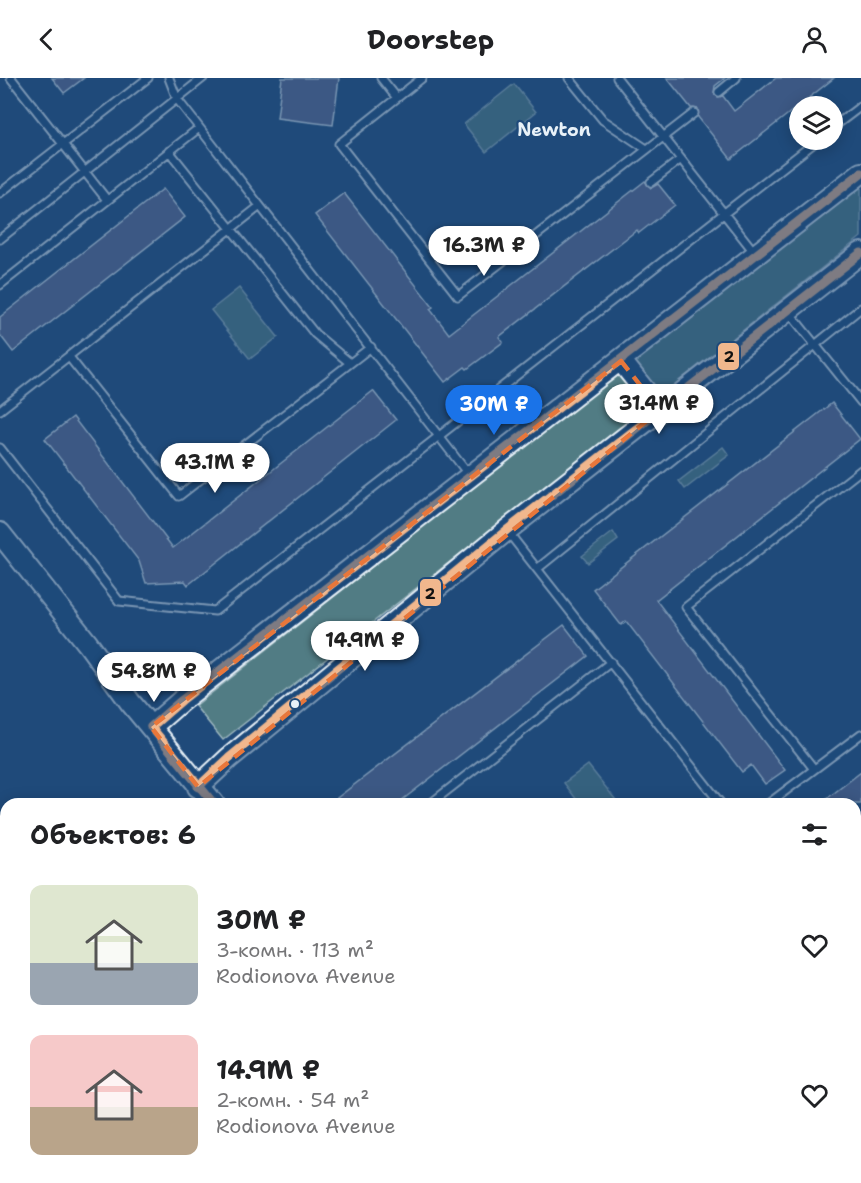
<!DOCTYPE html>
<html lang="ru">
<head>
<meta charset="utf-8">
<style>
  :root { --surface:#fff; --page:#f6f6f6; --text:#202124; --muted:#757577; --accent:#1a73e8 }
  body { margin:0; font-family:"Shantell Sans",sans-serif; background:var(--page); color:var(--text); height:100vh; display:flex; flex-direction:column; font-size:22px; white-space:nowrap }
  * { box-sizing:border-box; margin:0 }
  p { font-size:20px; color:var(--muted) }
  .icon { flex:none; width:33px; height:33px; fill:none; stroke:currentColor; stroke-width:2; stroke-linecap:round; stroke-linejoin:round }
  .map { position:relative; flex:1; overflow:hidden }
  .panel { position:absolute; left:0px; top:720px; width:861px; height:386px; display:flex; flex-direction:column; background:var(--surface); border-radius:18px 18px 0 0; box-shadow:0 3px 15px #0003 }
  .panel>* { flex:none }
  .fabs { position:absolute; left:789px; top:18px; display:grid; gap:12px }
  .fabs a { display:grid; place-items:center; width:54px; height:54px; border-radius:50%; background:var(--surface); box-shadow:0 3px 15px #0003; font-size:30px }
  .price { position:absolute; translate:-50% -51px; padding:0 14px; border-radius:21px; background:#fff; color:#222; font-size:20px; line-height:39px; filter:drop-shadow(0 2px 3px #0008) }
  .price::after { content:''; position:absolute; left:50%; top:36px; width:18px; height:14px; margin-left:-9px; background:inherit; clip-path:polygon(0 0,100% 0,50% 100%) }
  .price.active { background:var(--accent); color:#fff }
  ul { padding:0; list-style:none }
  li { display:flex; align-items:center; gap:18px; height:150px; padding:0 30px }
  li span { display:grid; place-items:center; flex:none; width:168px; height:120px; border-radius:12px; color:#555 }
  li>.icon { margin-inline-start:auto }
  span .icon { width:72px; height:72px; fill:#fffc; stroke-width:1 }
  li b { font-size:26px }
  h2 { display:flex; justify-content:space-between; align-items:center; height:72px; padding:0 30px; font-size:26px }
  header { display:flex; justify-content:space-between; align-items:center; height:78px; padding:0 30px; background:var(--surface); font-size:27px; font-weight:700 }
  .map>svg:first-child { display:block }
  .built { fill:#365683 }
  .green { fill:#517c84; stroke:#9cb6be; stroke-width:1.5 }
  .building { fill:#5f6890; stroke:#e8f1f8; stroke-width:1.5 }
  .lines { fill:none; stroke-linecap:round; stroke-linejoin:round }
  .lane-casing { stroke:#e8f1f8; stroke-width:11 }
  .secondary-casing { stroke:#e8f1f8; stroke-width:24 }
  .lane { stroke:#1f4a7a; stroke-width:7 }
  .secondary { stroke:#1f4a7a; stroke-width:20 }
  .bus-1-casing { stroke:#1f4a7a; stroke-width:14 }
  .bus-1 { stroke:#f1b78d; stroke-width:9 }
  .marked { fill:none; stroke:#e8773b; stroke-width:4.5; stroke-dasharray:12 8; stroke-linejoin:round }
  .bus-dot { fill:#e8f1f8; stroke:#1f4a7a; stroke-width:2 }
  .labels { text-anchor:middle; stroke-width:4.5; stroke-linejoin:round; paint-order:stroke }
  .neighbourhood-label { font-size:18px; font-weight:bold; fill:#e8f1f8; stroke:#1f4a7a }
  .line-badge { stroke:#1f4a7a; stroke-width:2 }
  .pale-badge-label { font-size:16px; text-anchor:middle; font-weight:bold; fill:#111 }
</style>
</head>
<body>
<header><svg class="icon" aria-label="back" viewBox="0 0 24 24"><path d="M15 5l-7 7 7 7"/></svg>Doorstep<svg class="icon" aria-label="person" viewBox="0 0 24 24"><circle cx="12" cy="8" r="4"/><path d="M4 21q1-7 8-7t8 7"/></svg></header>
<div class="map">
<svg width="861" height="1105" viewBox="0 0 861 1105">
  <rect width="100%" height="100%" fill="#1f4a7a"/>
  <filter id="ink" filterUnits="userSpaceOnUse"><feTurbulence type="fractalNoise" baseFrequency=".0167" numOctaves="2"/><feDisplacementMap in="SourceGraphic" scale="12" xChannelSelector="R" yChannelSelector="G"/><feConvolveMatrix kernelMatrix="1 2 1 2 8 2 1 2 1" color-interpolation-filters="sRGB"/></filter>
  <g filter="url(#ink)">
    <path class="built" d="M861 809V1068L855 1073V814Z
      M552 1100H821L814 1105H556Z"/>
    <path class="green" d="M514 6 536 34 486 74 464 46Z
      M861 104V159L661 317 634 283Z
      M239 210 278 259 250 281 211 232Z
      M618 295 646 330 223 662 195 628Z
      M723 369 729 377 685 411 679 403Z
      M613 454 618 462 588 485 582 478Z
      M588 687 619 726H580L564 705Z
      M39 1100H253L257 1105H37Z"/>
    <path class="building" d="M52 0H84L64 15Z
      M282 0H339L333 47 277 40Z
      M667 0H725L715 8 714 15 718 19 723 18 734 33 776 0H834L731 81 698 39V31L691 30Z
      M645 103 651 110 658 106 675 127 639 155 637 152 499 259 503 264 467 291 465 289 445 304 315 137 344 115 433 229 430 231 449 256Z
      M163 111 185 139 13 274 0 257V239Z
      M373 313 396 342 188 507 185 503 146 505 139 483 45 361 73 339 173 470Z
      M832 325 860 361 656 522 785 692 765 706 751 687 742 694 626 543 621 547 593 511Z
      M564 547 588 578 397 726H329Z
      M861 694V726H820Z"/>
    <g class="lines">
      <defs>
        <path id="lane" d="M11 0 107 122
          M169 0 177 21 469 397
          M381 0 397 20
          M422 0 339 66 458 218 694 35
          M569 0 603 42 645 70
          M617 0 755 175
          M719 14 736 0
          M832 50 861 28
          M169 73 315 256 350 285
          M651 104 681 81
          M0 115 148 0
          M0 161 203 0
          M0 207 199 50
          M788 233 861 324
          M69 279 179 418 371 269
          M0 332 260 128
          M0 370 119 523 215 533 818 62
          M508 454 721 726
          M537 491 861 230
          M814 691 686 529 861 392
          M430 726 611 584
          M768 726 861 656
          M855 791 861 786
          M855 850 859 847
          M855 921 861 929
          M855 1064 861 1059
          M557 1100 561 1105
          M607 1100 611 1105
          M803 1105 810 1100
          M854 1105 861 1100"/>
        <path id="secondary" d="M621 283 660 332
          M0 455 88 566 130 624 214 726
          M151 649 182 622 861 95
          M198 709 229 680 507 452 861 175
          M512 1100 517 1105"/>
      </defs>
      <use href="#lane" class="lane-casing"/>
      <use href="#secondary" class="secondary-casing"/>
      <use href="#lane" class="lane"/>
      <use href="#secondary" class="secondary"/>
      <defs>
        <path id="bus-1" d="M198 709 229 680 507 452 861 175
          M214 726 151 649 182 622 861 95"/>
      </defs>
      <use href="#bus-1" class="bus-1-casing"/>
      <use href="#bus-1" class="bus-1"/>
    </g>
  </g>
  <path d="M0 0H861V1105H0ZM621 283 660 332 198 709 151 649Z" fill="#1f4a7a" fill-opacity=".55" fill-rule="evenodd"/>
  <path class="marked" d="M621 283 660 332 198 709 151 649Z"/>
  <circle class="bus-dot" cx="295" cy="626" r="5"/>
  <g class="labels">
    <g class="neighbourhood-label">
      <text x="554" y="58">Newton</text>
    </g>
  </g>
  <g class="line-badge">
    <rect x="717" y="264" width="23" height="29" rx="6" fill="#f1b78d"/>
    <rect x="419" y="500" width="23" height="29" rx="6" fill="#f1b78d"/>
  </g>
  <g class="pale-badge-label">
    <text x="729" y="284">2</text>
    <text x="430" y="521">2</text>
  </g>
</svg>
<div class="fabs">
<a><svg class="icon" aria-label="layers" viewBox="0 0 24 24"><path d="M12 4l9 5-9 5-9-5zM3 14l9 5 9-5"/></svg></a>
</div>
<b class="price" style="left:484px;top:199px">16.3M ₽</b>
<b class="price" style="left:659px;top:357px">31.4M ₽</b>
<b class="price active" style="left:494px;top:358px">30M ₽</b>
<b class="price" style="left:215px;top:416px">43.1M ₽</b>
<b class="price" style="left:365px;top:594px">14.9M ₽</b>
<b class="price" style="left:154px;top:625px">54.8M ₽</b>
<section class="panel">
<h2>Объектов: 6<svg class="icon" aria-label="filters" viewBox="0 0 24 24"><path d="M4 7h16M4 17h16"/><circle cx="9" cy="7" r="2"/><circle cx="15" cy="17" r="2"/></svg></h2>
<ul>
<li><span style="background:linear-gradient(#dfe7d0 65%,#9aa5b1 0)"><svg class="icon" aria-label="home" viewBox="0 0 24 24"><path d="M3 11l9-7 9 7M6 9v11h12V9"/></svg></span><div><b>30M ₽</b><p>3-комн. · 113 m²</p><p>Rodionova Avenue</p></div><svg class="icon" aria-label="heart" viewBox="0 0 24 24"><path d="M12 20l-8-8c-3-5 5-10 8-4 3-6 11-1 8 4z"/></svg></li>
<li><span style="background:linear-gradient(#f6c9c9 60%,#b9a48a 0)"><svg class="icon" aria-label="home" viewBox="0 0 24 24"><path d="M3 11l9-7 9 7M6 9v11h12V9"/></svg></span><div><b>14.9M ₽</b><p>2-комн. · 54 m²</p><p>Rodionova Avenue</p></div><svg class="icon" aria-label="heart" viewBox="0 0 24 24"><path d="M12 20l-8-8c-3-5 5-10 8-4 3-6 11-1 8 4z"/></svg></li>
</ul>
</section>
</div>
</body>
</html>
